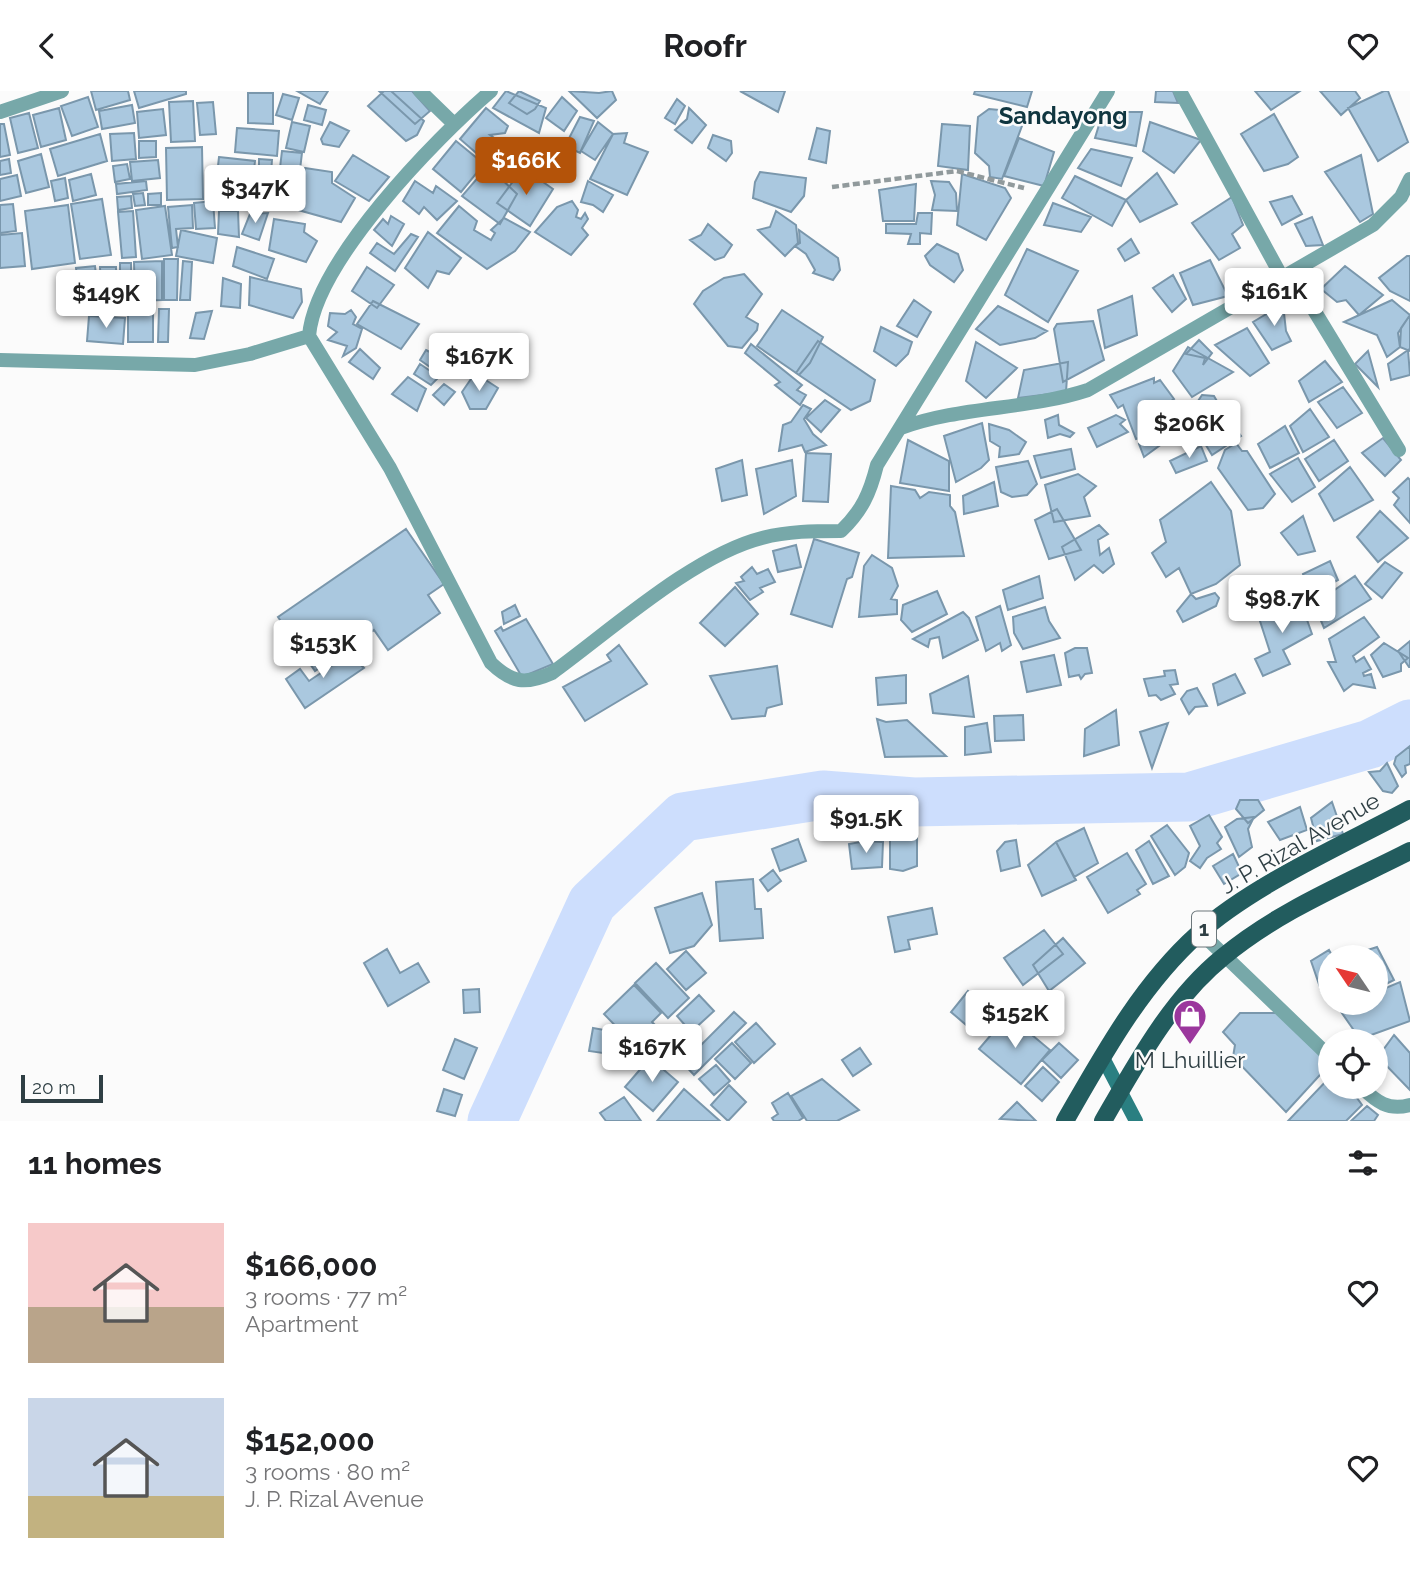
<!DOCTYPE html>
<html lang="en">
<head>
<meta charset="utf-8">
<style>
  :root { --surface:#fff; --page:#f2f2f2; --text:#202124; --muted:#757577; --accent:#b45309 }
  body { margin:0; font-family:Raleway,sans-serif; background:var(--page); color:var(--text); height:100vh; display:flex; flex-direction:column; font-size:26px; white-space:nowrap }
  * { box-sizing:border-box; margin:0 }
  p { font-size:23px; color:var(--muted) }
  .icon { flex:none; width:38px; height:38px; fill:none; stroke:currentColor; stroke-width:2; stroke-linecap:round; stroke-linejoin:round }
  .map { position:relative; height:1030px; overflow:hidden }
  .panel { display:flex; flex-direction:column; background:var(--surface); flex:1 }
  .panel>* { flex:none }
  .needle { width:46px; rotate:305deg }
  .buttons { position:absolute; left:1318px; top:854px; display:grid; gap:14px }
  .buttons a { display:grid; place-items:center; width:70px; height:70px; border-radius:50%; background:var(--surface); box-shadow:0 4px 10px #0003; font-size:35px }
  .scale { position:absolute; left:21px; bottom:18px; width:82px; box-sizing:border-box; padding-left:7px; border:4px solid #2f3f44; border-top:0; font-size:19px; line-height:24px; white-space:nowrap; color:#2f3f44; -webkit-text-stroke:5px #fbfbfb; paint-order:stroke }
  .price { position:absolute; translate:-50% -60px; padding:0 16px; border-radius:7px; background:#fff; color:#222; font-size:23px; line-height:46px; filter:drop-shadow(0 2px 4px #0008) }
  .price::after { content:''; position:absolute; left:50%; top:42px; width:21px; height:16px; margin-left:-10px; background:inherit; clip-path:polygon(0 0,100% 0,50% 100%) }
  .price.active { background:var(--accent); color:#fff }
  ul { padding:0; list-style:none }
  li { display:flex; align-items:center; gap:21px; height:175px; padding:0 28px }
  li span { display:grid; place-items:center; flex:none; width:196px; height:140px; border-radius:0px; color:#555 }
  li>.icon { margin-inline-start:auto }
  span .icon { width:84px; height:84px; fill:#fffc; stroke-width:1 }
  li b { font-size:30px }
  h2 { display:flex; justify-content:space-between; align-items:center; height:84px; padding:0 28px; font-size:30px }
  header { display:flex; justify-content:space-between; align-items:center; height:91px; padding:0 28px; background:var(--surface); font-size:32px; font-weight:700 }
  .map>svg:first-child { display:block }
  .lines { fill:none; stroke-linecap:round; stroke-linejoin:round }
  .river { stroke:#cddefd; stroke-width:49 }
  .building { fill:#aac8df; stroke:#7a97ac; stroke-width:2 }
  .path { stroke:#919a9c; stroke-width:4.5; stroke-dasharray:7 3.5; stroke-linecap:butt }
  .street { stroke:#77a8a9; stroke-width:14 }
  .secondary { stroke:#2a7f81; stroke-width:14 }
  .primary { stroke:#225c5e; stroke-width:18 }
  .labels { text-anchor:middle; stroke-width:5; stroke-linejoin:round; paint-order:stroke }
  .shield { fill:#fbfbfb; stroke:#6c777b; stroke-width:2 }
  .shield-label { font-size:21px; font-weight:bold; fill:#2f3f44 }
  .street-label { font-size:23px; fill:#2f3f44; stroke:#fbfbfb }
  .poi-label { font-size:23px; fill:#2f3f44; stroke:#fbfbfb }
  .neighbourhood-label { font-size:24px; font-weight:bold; fill:#103640; stroke:#fbfbfb }
</style>
</head>
<body>
<header><svg class="icon" aria-label="back" viewBox="0 0 24 24"><path d="M15 5l-7 7 7 7"/></svg>Roofr<svg class="icon" aria-label="heart" viewBox="0 0 24 24"><path d="M12 20l-8-8c-3-5 5-10 8-4 3-6 11-1 8 4z"/></svg></header>
<div class="map">
<svg width="1410" height="1030" viewBox="0 0 1410 1030">
  <rect width="100%" height="100%" fill="#fbfbfb"/>
  <g class="lines">
    <path class="river" d="M492 1030 592 812 683 726 823 704 914 711 1189 706 1370 653 1410 633"/>
  </g>
  <path class="building" d="M91 0H128L130 9 96 19Z
    M134 0H186V3L139 17Z
    M297 0H328L320 13Z
    M379 0H412L430 20 415 33Z
    M384 0H391L424 30 417 44 406 50 368 15Z
    M506 0 546 17 539 42 493 17Z
    M519 0 540 10 535 18 527 23 509 12Z
    M569 0 599 2 612 0 616 9 597 27Z
    M740 0H785L778 21Z
    M975 0H1032L1027 16 974 3Z
    M1156 0H1173L1178 12 1155 11Z
    M1255 0H1300L1271 19Z
    M1320 0H1355L1360 7 1341 24Z
    M1384 0H1388L1408 51 1378 70 1348 17Z
    M248 2H273V33L248 32Z
    M283 3 299 7 292 29 276 24Z
    M88 6 98 36 72 45 61 15Z
    M562 6 577 20 564 40 546 27Z
    M677 8 685 15 675 33 665 27Z
    M193 10 195 50 171 51 169 11Z
    M213 11 216 43 200 44 197 12Z
    M132 14 135 32 102 38 99 20Z
    M308 14 326 19 322 34 304 29Z
    M59 17 66 49 41 56 33 24Z
    M486 17 508 35 505 42 490 44 497 49 491 55 481 57 482 67 460 48Z
    M689 17 706 34 692 52 675 39 687 28Z
    M163 18 166 44 139 47 137 21Z
    M989 18 1020 21 1025 27 1002 88 990 86 989 75 975 62 978 26Z
    M1103 21H1142L1136 55 1095 47Z
    M29 22 38 57 18 62 10 27Z
    M1274 23 1298 66 1288 73 1264 80 1241 43Z
    M580 26 594 30 580 62 565 55Z
    M292 31 310 35 304 61 286 57Z
    M330 31 349 40 339 56 323 53 321 48Z
    M598 31 613 43 595 69 581 60Z
    M1150 31 1201 49 1174 82 1143 60Z
    M0 33H4L10 64 0 66Z
    M942 33 970 35 968 79 938 75Z
    M237 37 279 40 277 65 235 61Z
    M817 37 830 40 826 72 809 68Z
    M134 42 136 68 112 70 110 43Z
    M627 42 624 52 648 61 627 104 590 88 613 43Z
    M100 43 107 70 58 85 50 58Z
    M713 44 731 50 732 62 726 70 708 57Z
    M1019 47 1054 61 1044 95 1004 85Z
    M139 50H156V66L139 67Z
    M456 50 484 73 461 101 433 78Z
    M202 56 203 108 167 109 166 57Z
    M1091 58 1132 67 1121 95 1078 77Z
    M282 60 302 62 299 87 279 85Z
    M41 63 49 96 26 102 18 70Z
    M353 64 389 86 369 110 335 90Z
    M1361 64 1373 123 1360 131 1325 81Z
    M219 66 255 70 252 98 216 93Z
    M9 68 11 82 0 84V70Z
    M259 68 272 69 271 83 259 82Z
    M158 69 160 87 132 90 130 71Z
    M127 73 130 88 115 91 113 75Z
    M488 75 517 103 500 133 462 105Z
    M305 77 332 81V92L355 107 341 131 291 117Z
    M523 77 553 98 530 135 497 112Z
    M760 81 806 87 804 105 791 121 753 107 755 91Z
    M1157 82 1177 113 1140 131 1126 109Z
    M91 83 96 104 73 110 69 89Z
    M962 83 1005 97 1011 107 986 149 957 134Z
    M17 84 21 105 0 110V88Z
    M1075 85 1126 109 1112 135 1062 107Z
    M258 86 275 87 274 110 257 108Z
    M65 87 68 107 55 110 51 90Z
    M146 90 147 99 117 103 116 93Z
    M415 90 433 102 436 95 457 110 437 129 424 116 419 123 403 110Z
    M588 90 613 104 603 121 593 114 581 111Z
    M931 90 949 91 956 102 957 120 932 119 935 104Z
    M916 93 914 130H883L879 99Z
    M219 100H246V116H219Z
    M143 102 145 114 135 115 133 103Z
    M161 102V114H148V103Z
    M131 105 132 117 118 119 117 106Z
    M1292 105 1302 123 1282 134 1270 111Z
    M1232 106 1243 134 1232 143 1240 157 1219 169 1192 132Z
    M102 108 111 164 80 168 71 113Z
    M213 110 215 137 196 138 194 112Z
    M572 110 578 119 576 126 581 128 585 122 588 128 582 137 588 144 571 164 535 141 557 116Z
    M1053 112 1091 126 1081 141 1044 134Z
    M13 113 16 140 0 142V114Z
    M68 114 75 172 32 178 25 120Z
    M192 114 193 137 176 138 178 156 172 157 168 116Z
    M165 115 172 164 142 168 136 119Z
    M459 115 477 130 474 139 491 149 495 142 491 139 504 127 530 141 515 160 487 178 437 142Z
    M133 120 136 166 122 167 118 121Z
    M219 120H238L239 146 218 143Z
    M776 120 796 134 798 152 785 165 758 139 770 136Z
    M268 122 259 149 242 143 250 123Z
    M918 122H932L931 143 920 142V153H908L911 143 886 142V133H916Z
    M391 125 404 133 392 155 374 139 383 128 388 133Z
    M1312 126 1323 154 1306 155 1295 133Z
    M274 128 305 133 304 141 317 150 306 171 269 159Z
    M708 133 732 154 724 166 715 169 690 149 701 144Z
    M181 139 217 147 213 172 176 165Z
    M799 139 838 167 840 179 833 189 813 182 815 179 806 163 795 155 800 152Z
    M428 141 461 167 449 183 437 180 428 197 405 177Z
    M22 142 25 175 0 177V144Z
    M411 143 418 146 395 180 370 162 377 152 394 163Z
    M1131 148 1139 162 1125 170 1118 158Z
    M937 153 958 163 963 179 954 191 930 174 925 165Z
    M237 156 274 168 267 188 233 175Z
    M1027 158 1078 180 1048 231 1005 204Z
    M1407 165H1410V210L1390 200 1379 187Z
    M164 168H178L177 209H164Z
    M1210 169 1228 205 1193 214 1180 182Z
    M162 170V209L135 210 134 171Z
    M183 170 192 171 190 209H180Z
    M120 172H131L132 221H120Z
    M95 175 97 192 78 194 76 177Z
    M1345 175 1383 204 1359 224 1346 209 1337 211 1321 198Z
    M100 176H116L117 220 102 221Z
    M367 176 394 194 377 217 352 200Z
    M744 183 762 203 746 226 758 233 757 239 742 257 728 255 694 213 703 200 724 187Z
    M1173 184 1186 208 1172 221 1153 197Z
    M250 186 301 198 302 211 293 227 249 214Z
    M223 187 241 193 240 217 221 215Z
    M75 197 99 201 95 222 73 219Z
    M1132 205 1137 244 1105 257 1098 219Z
    M914 209 931 221 917 246 897 235Z
    M1392 209 1410 224 1398 242 1400 256 1387 266 1377 244 1344 231Z
    M373 210 419 233 401 258 357 233Z
    M1283 213 1286 240 1291 250 1272 259 1253 231Z
    M998 215 1047 240 1035 247 1000 254 976 238Z
    M159 218H169L168 251H158Z
    M351 219 356 226 353 233 362 238 356 257 343 265 347 255 328 249 337 241 328 235 330 222 345 223Z
    M782 219 823 246 810 272 799 284 757 255Z
    M212 220 204 248 190 247 196 222Z
    M128 224H153V251H128Z
    M1410 224V260L1400 256 1401 237Z
    M89 225 125 227 123 253 87 250Z
    M1093 230 1104 269 1063 291 1054 238 1057 233Z
    M881 236 912 251 908 263 896 275 874 260Z
    M1247 237 1269 272 1250 285 1215 254Z
    M1199 249 1212 262 1203 274 1205 267 1186 263Z
    M818 250 875 289 870 310 851 319 796 282Z
    M976 251 1017 277 986 307 966 290Z
    M751 253 802 294 797 299 806 304 800 314 775 294 780 291 745 262Z
    M1188 256 1233 281 1192 306 1173 280Z
    M360 258 380 277 373 288 349 271Z
    M426 259 449 271 445 279 440 283 420 269Z
    M1408 259 1410 284 1391 289 1388 273Z
    M1368 260 1378 296 1355 273Z
    M1325 270 1342 291 1309 311 1299 290Z
    M1068 271 1066 301 1018 307 1024 279Z
    M420 273 439 286 431 294 414 283Z
    M475 282 498 297 486 318H470L462 301Z
    M408 286 426 298 417 320 392 303Z
    M1154 287V292L1160 289 1174 308 1145 328 1153 343 1136 348 1123 314 1118 317 1110 304Z
    M444 293 455 301 444 314 433 304Z
    M1343 296 1362 322 1337 337 1318 311Z
    M1202 304 1214 305 1226 326 1219 333 1206 338 1194 316Z
    M825 309 840 319 821 341 806 327Z
    M803 314 811 318 804 328 813 343 826 354 805 361 802 354 779 360 783 334 791 331Z
    M1310 318 1329 346 1303 361 1290 335Z
    M1058 324 1059 334 1074 342 1070 346 1060 343 1048 347 1045 329Z
    M1116 324 1125 329 1120 333 1128 341 1097 356 1088 337Z
    M1231 331 1241 345 1212 364 1204 351Z
    M982 332 989 369 981 377 956 391 944 345Z
    M989 333 1009 339 1026 351 1019 363 999 366 1000 356 990 350Z
    M1285 335 1299 362 1270 377 1258 353Z
    M1160 340 1163 352 1144 366 1139 353Z
    M1383 347 1401 369 1385 385 1362 362Z
    M908 349 949 370V400L900 392Z
    M1334 349 1348 370 1319 390 1305 368Z
    M1236 352 1242 360H1247L1275 403 1263 417 1248 419 1218 377 1225 359Z
    M1201 355 1207 370 1176 382 1170 370Z
    M1071 358 1075 378 1041 387 1034 365Z
    M806 362 831 363 828 411 803 410Z
    M1298 367 1315 396 1292 411 1270 383Z
    M742 369 747 404 722 410 716 378Z
    M792 369 796 405 764 423 756 378Z
    M1028 370 1037 393 1027 404 1012 406 1001 401 996 376Z
    M1350 376 1373 409 1334 430 1319 403Z
    M1078 383 1096 395 1084 406 1090 425 1054 431 1045 394Z
    M1408 387 1410 389V432L1394 414 1399 407 1393 401Z
    M994 391 998 415 964 423 963 405Z
    M1211 391 1231 420 1240 474 1216 493 1191 503 1179 477 1166 486 1152 462 1166 451 1160 429Z
    M891 395 915 399 920 407 929 401 950 404V415L955 421 964 465 888 467Z
    M1057 418 1081 459 1049 468 1035 429Z
    M1380 420 1408 447 1378 471 1357 446Z
    M1303 425 1315 460 1298 464 1281 442Z
    M1099 434 1108 443 1098 449 1100 464 1109 457 1114 473 1103 482 1094 474 1075 489 1062 456Z
    M406 438 444 493 428 504 440 522 388 559 374 539 315 580 278 526Z
    M814 448 859 462 852 486 847 488 832 536 791 523Z
    M796 454 801 476 778 481 773 460Z
    M872 464 892 477 898 495 891 508 897 509V523L859 526 864 475Z
    M1330 470 1338 489 1310 504 1303 483Z
    M1385 471 1402 482 1382 507 1365 493Z
    M752 476 757 483 768 478 775 491 760 497 763 501 750 509 736 492 744 490 741 486Z
    M1039 485 1043 507 1008 519 1003 499Z
    M1355 485 1371 508 1324 537 1314 513Z
    M735 496 758 523 725 555 700 532Z
    M937 500 947 523 912 541 901 529 903 514Z
    M1215 502 1219 507 1216 515 1183 531 1177 520 1191 503 1196 508Z
    M1300 509 1312 543 1283 559 1290 573 1263 585 1255 568 1270 561 1259 527Z
    M515 514 520 525 504 533 502 521Z
    M1000 515 1011 554 1002 560 1000 552 986 560 976 526Z
    M1045 516 1049 530 1060 547 1023 558 1014 542 1013 526Z
    M963 521 969 527 978 549 943 567 939 546 930 548 928 556 913 548Z
    M1364 526 1379 546 1353 565 1356 571 1364 566 1371 578 1363 582 1364 585 1371 583 1375 597 1353 593 1344 600 1328 571H1336L1329 548Z
    M526 528 553 573 522 586 495 540 501 536 503 540Z
    M1410 550V576H1409L1398 560Z
    M1384 552 1408 567 1401 573V580L1383 586 1371 564Z
    M619 554 647 593 585 630 563 596 611 570 607 564Z
    M1075 557H1087L1092 582 1085 583 1081 588 1079 584 1069 586 1065 562Z
    M349 563 364 577 305 617 286 588 300 578 309 590Z
    M1054 564 1061 594 1027 601 1021 571Z
    M777 575 782 613 767 617 765 625 732 628 710 585Z
    M1175 579 1178 593 1170 594 1175 603 1161 609 1156 604 1149 605 1144 588 1165 585 1164 580Z
    M1235 583 1245 602 1218 614 1213 593Z
    M906 584V612L878 614 876 587Z
    M968 585 974 626 933 622 930 603Z
    M1197 597 1207 615 1195 616 1189 623 1181 608 1187 600Z
    M1116 619 1119 654 1084 665 1085 638Z
    M1023 624 1024 649 995 650 994 625Z
    M877 628 886 631 907 629 946 665 885 666Z
    M987 632 991 661 965 664V636Z
    M1168 632 1152 677 1140 641Z
    M1410 655V673L1405 675 1406 682 1402 686 1394 673 1396 666Z
    M1387 672 1398 695 1392 702 1383 700 1369 681 1380 680Z
    M1240 709H1258L1264 719 1248 732 1236 718Z
    M1332 711 1343 743 1317 750 1311 727Z
    M1300 716 1307 739 1280 749 1268 731Z
    M1209 724 1222 746 1217 752 1221 758 1207 767 1200 777 1190 770 1200 755 1190 735Z
    M1254 726 1248 738 1252 756 1239 766 1225 736 1237 728Z
    M1167 734 1189 762 1185 776 1175 784 1151 745Z
    M1084 737 1098 772 1074 786 1056 751Z
    M917 743V775L903 780 890 778V744Z
    M798 748 806 770 780 780 772 758Z
    M1016 749 1020 775 1001 780 997 760 1005 751Z
    M866 750 883 751 882 776 852 778 849 753Z
    M1149 750 1169 785 1153 793 1136 759Z
    M1056 751 1076 789 1042 805 1028 774Z
    M1127 762 1146 793 1137 799 1140 803 1108 822 1087 786Z
    M1233 763 1242 782 1224 793 1213 775Z
    M773 779 781 790 768 800 760 789Z
    M753 788 755 818H761L763 847 720 850 716 791Z
    M702 802 712 834 694 855 670 862 655 817Z
    M932 817 937 843 908 849 910 858 895 861 888 826Z
    M1044 839 1063 863 1023 894 1004 867Z
    M1063 847 1085 872 1049 900 1033 874Z
    M1377 856 1394 889 1376 898V866L1352 864Z
    M387 858 400 882 418 872 429 891 388 915 364 872Z
    M1329 859 1333 866H1330V897L1322 902 1311 870Z
    M686 860 706 882 686 899 667 878Z
    M656 872 689 907 668 927 635 892Z
    M1400 891 1410 930 1360 948 1337 915 1346 912H1376V901Z
    M634 894 661 922 652 931 671 950 654 967 635 948 631 951 604 923Z
    M479 898 480 921 464 922 463 899Z
    M968 900 990 917 972 939 951 921Z
    M699 904 714 920 691 941 677 925Z
    M734 921 746 932 694 984 683 972Z
    M1240 922H1277L1330 973 1286 1021 1233 966 1235 954 1223 941Z
    M1008 924 1050 959 1021 993 979 958Z
    M756 932 775 953 754 972 735 951Z
    M593 937 621 942 616 964 589 960Z
    M1394 944 1410 962V999L1378 966Z
    M455 948 477 957 464 988 443 979Z
    M732 952 751 972 735 988 715 968Z
    M1059 952 1078 969 1061 987 1042 969Z
    M860 957 871 973 853 985 842 969Z
    M650 967 678 991 653 1020 625 996Z
    M716 974 730 990 714 1004 699 988Z
    M1043 976 1059 991 1042 1010 1025 995Z
    M1330 986V996H1349L1362 1014 1346 1030H1288Z
    M822 988 859 1019 837 1030H807L791 1005Z
    M729 994 746 1011 728 1030 711 1014Z
    M444 998 462 1004 455 1025 437 1020Z
    M684 998 720 1030H657Z
    M788 1002 803 1027 798 1030H774L772 1027 778 1023 772 1012Z
    M624 1006 641 1030H606L600 1022Z
    M1017 1011 1036 1030 1000 1028Z
    M1367 1015 1378 1024 1374 1030H1351Z"/>
  <g class="lines">
    <path class="path" d="M832 96 957 80 1024 97"/>
    <path class="street" d="M420 0 453 32
      M491 0C435 48 315 171 309 245L390 377 491 572C512 592 525 594 552 582 610 540 694 464 762 447 788 440 814 440 841 440 862 420 870 402 877 374L1108 0
      M1180 0 1283 188
      M0 21 62 0
      M1292 183 1399 359
      M0 269 195 274 250 263 309 245
      M901 337C961 315 1027 319 1088 299L1373 134 1401 106 1410 88
      M1200 841 1330 966
      M1361 996C1377 1011 1388 1020 1410 1014"/>
    <path class="secondary" d="M1102 965 1136 1030"/>
    <path class="primary" d="M1065 1030C1103 964 1141 894 1198 843 1252 794 1345 753 1410 718
      M1103 1030C1136 973 1171 908 1223 866 1278 820 1347 792 1410 760"/>
  </g>
  <defs>
    <symbol id="shop-pin" viewBox="-11 -11 22 30"><path d="M0 17L-7.5 6A9.5 9.5 0 1 1 7.5 6Z" fill="#9b379d" stroke="#fbfbfb"/><path d="M-5-2.5h2.3a2.7 3.5 0 0 1 5.4 0H5L5.5 6h-11ZM-1.5-2.5h3a1.5 2.3 0 0 0-3 0Z" fill="#fff"/></symbol>
  </defs>
  <g fill-rule="evenodd">
    <use href="#shop-pin" x="1171" y="906" width="38" height="52"/>
  </g>
  <g class="labels">
    <rect class="shield" x="1192" y="820.5" width="24" height="35" rx="5"/>
    <g class="shield-label">
      <text x="1204" y="845">1</text>
    </g>
    <g class="street-label">
      <text transform="translate(1300 752) rotate(-30)" y="8">J. P. Rizal Avenue</text>
    </g>
    <g class="poi-label">
      <text x="1190" y="977">M Lhuillier</text>
    </g>
    <g class="neighbourhood-label">
      <text x="1063" y="33">Sandayong</text>
    </g>
  </g>
</svg>
<div class="buttons">
<a><svg class="needle" viewBox="-14 -14 28 28"><path d="M0-13l5 13h-10z" fill="#e53935"/><path d="M0 13l5-13h-10z" fill="#757577"/></svg></a>
<a><svg class="icon" aria-label="locate" viewBox="0 0 24 24"><circle cx="12" cy="12" r="6"/><path d="M12 2v4M12 18v4M2 12h4M18 12h4"/></svg></a>
</div>
<div class="scale">20 m</div>
<b class="price active" style="left:526px;top:106px">$166K</b>
<b class="price" style="left:255px;top:134px">$347K</b>
<b class="price" style="left:1274px;top:237px">$161K</b>
<b class="price" style="left:106px;top:239px">$149K</b>
<b class="price" style="left:479px;top:302px">$167K</b>
<b class="price" style="left:1189px;top:369px">$206K</b>
<b class="price" style="left:1282px;top:544px">$98.7K</b>
<b class="price" style="left:323px;top:589px">$153K</b>
<b class="price" style="left:866px;top:764px">$91.5K</b>
<b class="price" style="left:1015px;top:959px">$152K</b>
<b class="price" style="left:652px;top:993px">$167K</b>
</div>
<section class="panel">
<h2>11 homes<svg class="icon" aria-label="filters" viewBox="0 0 24 24"><path d="M4 7h16M4 17h16"/><circle cx="9" cy="7" r="2"/><circle cx="15" cy="17" r="2"/></svg></h2>
<ul>
<li><span style="background:linear-gradient(#f6c9c9 60%,#b9a48a 0)"><svg class="icon" aria-label="home" viewBox="0 0 24 24"><path d="M3 11l9-7 9 7M6 9v11h12V9"/></svg></span><div><b>$166,000</b><p>3 rooms · 77 m²</p><p>Apartment</p></div><svg class="icon" aria-label="heart" viewBox="0 0 24 24"><path d="M12 20l-8-8c-3-5 5-10 8-4 3-6 11-1 8 4z"/></svg></li>
<li><span style="background:linear-gradient(#c9d6e8 70%,#c2b280 0)"><svg class="icon" aria-label="home" viewBox="0 0 24 24"><path d="M3 11l9-7 9 7M6 9v11h12V9"/></svg></span><div><b>$152,000</b><p>3 rooms · 80 m²</p><p>J. P. Rizal Avenue</p></div><svg class="icon" aria-label="heart" viewBox="0 0 24 24"><path d="M12 20l-8-8c-3-5 5-10 8-4 3-6 11-1 8 4z"/></svg></li>
</ul>
</section>
</body>
</html>
